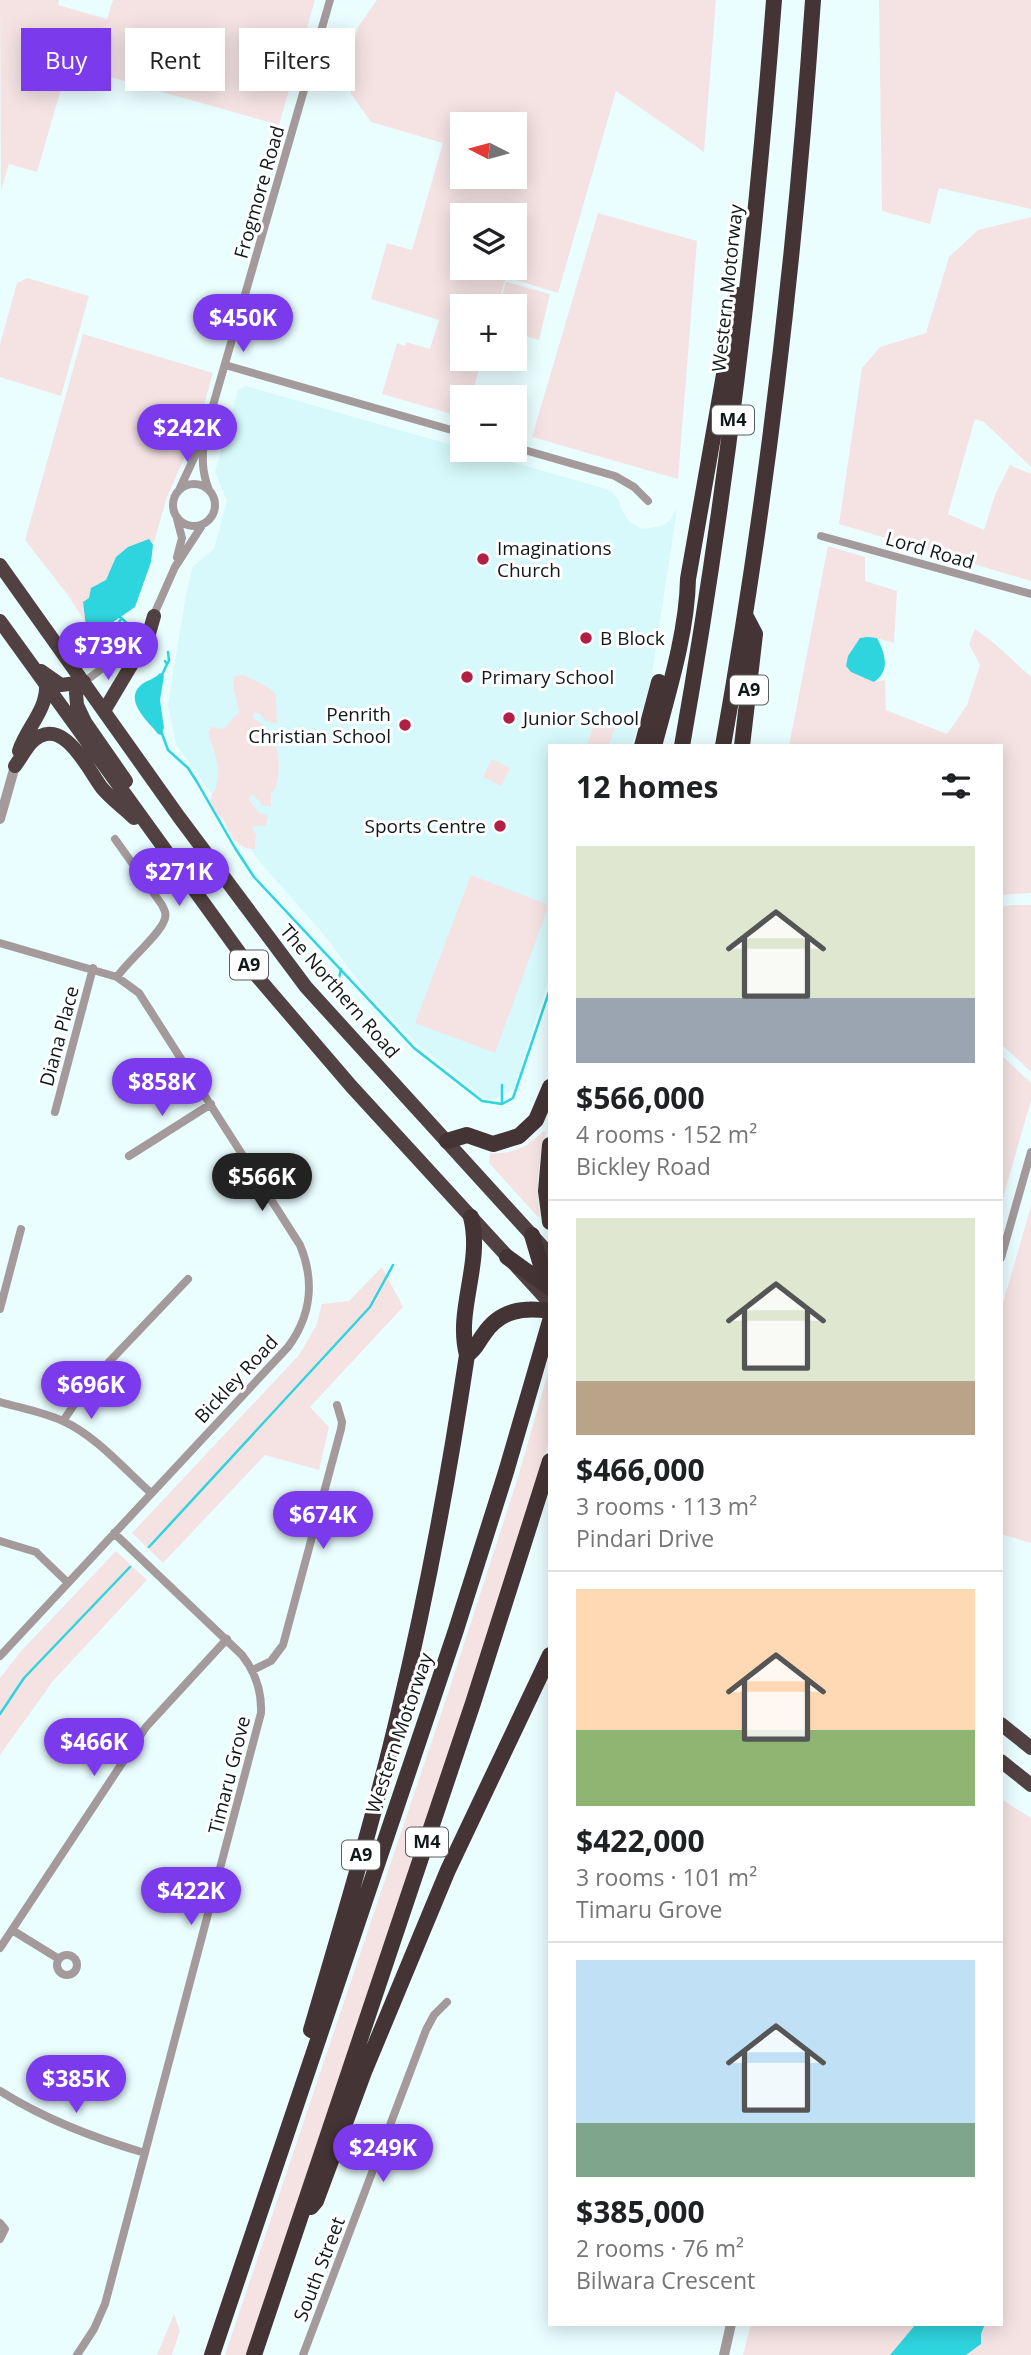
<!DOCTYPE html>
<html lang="en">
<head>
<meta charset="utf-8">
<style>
  :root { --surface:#fff; --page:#f2f2f2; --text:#202124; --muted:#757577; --line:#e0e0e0; --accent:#7c3aed }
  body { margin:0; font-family:"Open Sans",sans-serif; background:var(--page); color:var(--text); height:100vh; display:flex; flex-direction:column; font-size:26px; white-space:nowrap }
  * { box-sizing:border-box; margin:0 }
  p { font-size:23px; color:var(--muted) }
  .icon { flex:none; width:38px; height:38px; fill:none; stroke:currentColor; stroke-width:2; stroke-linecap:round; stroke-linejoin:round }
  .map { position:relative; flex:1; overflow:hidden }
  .details { position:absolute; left:548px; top:744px; width:455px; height:1582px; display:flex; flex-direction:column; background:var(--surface); border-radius:0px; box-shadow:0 4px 18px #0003 }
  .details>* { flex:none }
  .guide { position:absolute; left:21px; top:28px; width:422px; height:63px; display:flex; gap:14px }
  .needle { width:46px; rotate:276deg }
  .fabs { position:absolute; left:450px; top:112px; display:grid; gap:14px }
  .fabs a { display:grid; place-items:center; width:77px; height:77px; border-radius:0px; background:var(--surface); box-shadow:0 4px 18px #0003; font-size:35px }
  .price { position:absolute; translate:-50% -60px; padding:0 16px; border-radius:24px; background:var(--accent); color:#fff; font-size:23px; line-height:46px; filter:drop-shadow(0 2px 4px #0008) }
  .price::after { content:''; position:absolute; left:50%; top:42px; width:21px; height:16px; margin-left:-10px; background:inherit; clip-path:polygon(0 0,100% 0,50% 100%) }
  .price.current { background:#222; color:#fff }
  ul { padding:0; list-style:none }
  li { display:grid; align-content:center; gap:14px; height:371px; padding:0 28px }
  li+li { border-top:2px solid var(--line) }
  li span { display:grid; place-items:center; height:217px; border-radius:0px; color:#555 }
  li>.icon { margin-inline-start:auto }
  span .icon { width:126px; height:126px; fill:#fffc; stroke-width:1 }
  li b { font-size:30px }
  h2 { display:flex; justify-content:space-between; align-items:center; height:84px; padding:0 28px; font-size:30px }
  .chip { padding:0 24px; border-radius:0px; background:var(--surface); box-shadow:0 4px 18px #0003; font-size:24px; line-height:63px }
  .chip.current { background:var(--accent); color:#fff }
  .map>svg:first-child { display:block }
  .built { fill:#d7f9fb }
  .green { fill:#f5e3e4; fill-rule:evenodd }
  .water { fill:#2ed4de }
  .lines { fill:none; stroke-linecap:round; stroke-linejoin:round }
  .stream { stroke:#2ed4de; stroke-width:2.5 }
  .minor { stroke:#a49a9b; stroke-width:8 }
  .tertiary { stroke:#a49a9b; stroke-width:10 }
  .trunk { stroke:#524142; stroke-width:14 }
  .motorway { stroke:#453435; stroke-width:16 }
  .poi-dot { fill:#b21f45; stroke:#fff; stroke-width:2.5 }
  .labels { text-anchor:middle; stroke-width:6; stroke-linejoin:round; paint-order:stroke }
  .shield { fill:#fff; stroke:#585e5e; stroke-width:2 }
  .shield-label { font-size:18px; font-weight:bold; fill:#101919 }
  .street-label { font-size:19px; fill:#101919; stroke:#fff }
  .poi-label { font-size:19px; fill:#101919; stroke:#fff; text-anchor:start }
</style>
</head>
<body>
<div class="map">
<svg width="1031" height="2355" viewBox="0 0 1031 2355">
  <rect width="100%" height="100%" fill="#eafeff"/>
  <path class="built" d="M246 386 462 448V450H470L603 488 611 491 618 499 624 514 630 522 642 529 662 526 671 519 677 509 651 680 632 745 550 746 549 977 514 1089 489 1102 417 1044 368 994 325 936 259 861 176 744 168 705 186 594 193 566 214 549 227 501 215 472 238 390Z"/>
  <path class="green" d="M0 0H59L58 5 107 19 113 0H315L279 125 68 65 37 172 9 164 1 191Z
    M377 0H716L704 152 616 91 558 293 506 277 497 306H462V359H482L471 397H462V417L382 394 397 343 405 346 406 342 430 349 439 320 371 299 387 243 412 250 443 143 371 122 351 94 350 56 358 27ZM462 124H514V177H462ZM462 215H514V268H462Z
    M879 0H1031V209L939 188 930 224 882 211Z
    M598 213 697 241 678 479 532 437Z
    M1031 217V467L984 422 975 419 948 514 984 530 995 495 1010 465 1031 474V581L839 524 862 368 880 347 926 333 949 257 978 230Z
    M27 278 89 296 61 396 0 377V344L17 283Z
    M506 282 550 294 539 340 515 333 514 306H499Z
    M83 334 213 373 197 430 167 497 136 604 93 634 67 594 25 540Z
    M828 546 865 557V581L897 591 894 643 876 638 874 682 885 680 886 710 947 734 967 705 980 665 969 644 975 629 994 643 1031 677V893L1001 895V746H789Z
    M245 675C256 682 267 685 276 694L277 724 266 721 259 713H253L254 719C279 730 284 768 274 791L271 792V806H264L252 794 249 799 258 812 268 816 266 826H253L252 829 256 834 255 849C235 850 230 832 222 817L214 814 207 804C226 775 217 763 208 732L211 727 223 729 239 712C238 700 231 688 234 676Z
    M595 721 615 727 609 745H587Z
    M492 759 510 768 501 786 483 777Z
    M471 875 549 905 495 1053 415 1023Z
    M1012 905H1031V1072L1001 1044V907Z
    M1001 1055 1031 1083V1100L1001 1205Z
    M543 1131 546 1132C538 1160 536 1188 540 1217L537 1216 489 1163 490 1153C511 1155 530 1146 543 1131Z
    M1031 1206V1543L1001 1534V1310Z
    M382 1267 403 1307 310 1407 329 1427 319 1470 265 1455 163 1563 132 1533 299 1355 316 1326 322 1304 349 1301Z
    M549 1369V1441L505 1584 246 2355H225L449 1690 518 1477Z
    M116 1551 147 1580 53 1681 0 1755V1678L22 1650Z
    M1001 1799 1031 1818V2355H743L751 2324H1001Z
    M174 2314 180 2331 172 2355H157Z"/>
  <path class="water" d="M149 539 153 545 151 562 135 607 94 635 90 634 86 626 83 602 89 598 91 588 106 580 116 557 128 547Z
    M868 637 877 638C885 653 891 671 874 682L851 672 846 666 848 656 860 638Z
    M160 673 164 676 160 700 164 728 161 735 158 734C149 722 123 701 141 685 147 680 155 679 160 673Z
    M916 2324H985L981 2334V2344L966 2355H890Z"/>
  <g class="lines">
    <path class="stream" d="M120 617 127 623
      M109 638 121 619
      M167 664 169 661 168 652
      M161 677 167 664 165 661
      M161 731 168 750 188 768 197 782 235 848 254 877 414 1048 482 1101 502 1104 513 1098 550 989
      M339 978 341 969
      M502 1085V1104
      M149 1547 370 1307 393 1265
      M0 1714 24 1678 130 1567"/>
    <path class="minor" d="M225 365 462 433
      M514 447 615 476 634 487 648 501
      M173 505a21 21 0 1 1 42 0a21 21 0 1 1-42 0Z
      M180 488 201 443
      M209 490C201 470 202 455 205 433L330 0
      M177 519 182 538 177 557
      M821 536 1031 594
      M152 619 175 567 203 524
      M84 682 128 649 146 631
      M115 839 162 905C165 911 167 915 164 921 159 935 128 961 117 977
      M0 943 117 977 139 993 300 1245C315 1281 311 1316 288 1347L0 1656
      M55 1112 93 968
      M129 1156 211 1104
      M1001 1258 1031 1152
      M0 1309 21 1229
      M0 1402C21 1408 43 1412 63 1421 96 1436 124 1469 151 1493
      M63 1421 89 1383 188 1279
      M0 1541 36 1552 67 1582
      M253 1670 271 1661 283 1645 341 1429 342 1422 337 1405
      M12 1930 59 1959
      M0 1948 146 1727 227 1639
      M57 1965a10 10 0 1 1 20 0a10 10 0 1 1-20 0Z
      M0 2091C46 2120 94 2138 145 2153
      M0 2223 5 2229 0 2239
      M77 2355 94 2329 105 2304 261 1713C262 1691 256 1673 242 1655L114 1533
      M303 2355 426 2030 434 2015 447 2002"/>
    <path class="tertiary" d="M0 819 15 766
      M724 2355 731 2324"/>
    <path class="trunk" d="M0 565 179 817 306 987 550 1255
      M0 621 255 974 351 1086 550 1303
      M41 671 61 685 84 682
      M84 682 76 693 77 705 85 722 126 781
      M104 711 148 637 154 616
      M19 751C26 728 47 711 46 685
      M15 766C20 759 25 750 31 743 62 712 87 768 102 788 111 799 124 808 134 818
      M1001 1724 1031 1748
      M1001 1761 1031 1785"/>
    <path class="motorway" d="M642 746 659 682
      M654 746C668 693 687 633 688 579L738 295
      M682 746C726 497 755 251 774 0
      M723 746C767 499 796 249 813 0
      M742 746 755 634 745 615
      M447 1141 467 1135 493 1144 519 1136 536 1120 550 1087
      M550 1145 546 1191 550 1222
      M532 1235 543 1272 550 1280
      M507 1257 550 1288
      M467 1355C477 1348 477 1343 484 1334 500 1310 523 1307 550 1311
      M311 2030C342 1924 374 1818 399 1711 427 1594 449 1475 467 1355 455 1310 483 1264 471 1217
      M311 2207 316 2201 364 2072 448 1870 550 1655
      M212 2355 456 1630 506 1472 550 1321
      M254 2355 473 1703 550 1461"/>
  </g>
  <g class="poi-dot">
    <circle cx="483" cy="559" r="7"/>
    <circle cx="586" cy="638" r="7"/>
    <circle cx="467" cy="677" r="7"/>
    <circle cx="509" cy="718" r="7"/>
    <circle cx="405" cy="725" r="7"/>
    <circle cx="500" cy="826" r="7"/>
  </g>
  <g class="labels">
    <g class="shield">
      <rect x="712" y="405.5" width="42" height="29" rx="5"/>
      <rect x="730" y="675.5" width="38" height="29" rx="5"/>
      <rect x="230" y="950.5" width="38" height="29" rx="5"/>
      <rect x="406" y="1827.5" width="42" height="29" rx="5"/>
      <rect x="342" y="1840.5" width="38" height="29" rx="5"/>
    </g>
    <g class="shield-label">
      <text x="733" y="426">M4</text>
      <text x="749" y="696">A9</text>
      <text x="249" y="971">A9</text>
      <text x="427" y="1848">M4</text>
      <text x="361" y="1861">A9</text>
    </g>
    <g class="street-label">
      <text transform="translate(259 192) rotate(-74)" y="7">Frogmore Road</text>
      <text transform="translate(727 288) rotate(-84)" y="7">Western Motorway</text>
      <text transform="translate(930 550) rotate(16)" y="7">Lord Road</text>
      <text transform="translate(340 991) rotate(49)" y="7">The Northern Road</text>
      <text transform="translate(59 1036) rotate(-75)" y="7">Diana Place</text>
      <text transform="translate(236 1379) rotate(-47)" y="7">Bickley Road</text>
      <text transform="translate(399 1733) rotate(-71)" y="7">Western Motorway</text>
      <text transform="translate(229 1775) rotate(-76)" y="7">Timaru Grove</text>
      <text transform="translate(319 2269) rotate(-69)" y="7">South Street</text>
    </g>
    <g class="poi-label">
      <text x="497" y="555">Imaginations<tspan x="497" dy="22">Church</tspan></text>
      <text x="600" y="645">B Block</text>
      <text x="481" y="684">Primary School</text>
      <text x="391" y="721" text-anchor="end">Penrith<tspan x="391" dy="22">Christian School</tspan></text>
      <text x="523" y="725">Junior School</text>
      <text x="486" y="833" text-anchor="end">Sports Centre</text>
    </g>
  </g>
</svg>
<div class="fabs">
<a><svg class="needle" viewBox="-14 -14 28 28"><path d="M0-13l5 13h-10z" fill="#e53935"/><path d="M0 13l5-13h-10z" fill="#757577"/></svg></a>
<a><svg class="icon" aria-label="layers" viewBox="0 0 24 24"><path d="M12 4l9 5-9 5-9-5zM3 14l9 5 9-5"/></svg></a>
<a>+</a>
<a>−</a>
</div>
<b class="price" style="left:243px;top:354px">$450K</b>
<b class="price" style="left:187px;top:464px">$242K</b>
<b class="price" style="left:108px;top:682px">$739K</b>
<b class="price" style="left:179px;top:908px">$271K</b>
<b class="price" style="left:162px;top:1118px">$858K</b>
<b class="price current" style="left:262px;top:1213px">$566K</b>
<b class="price" style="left:91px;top:1421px">$696K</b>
<b class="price" style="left:323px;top:1551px">$674K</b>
<b class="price" style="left:94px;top:1778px">$466K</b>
<b class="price" style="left:191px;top:1927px">$422K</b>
<b class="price" style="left:76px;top:2115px">$385K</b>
<b class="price" style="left:383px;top:2184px">$249K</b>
<div class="guide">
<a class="chip current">Buy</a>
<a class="chip">Rent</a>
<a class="chip">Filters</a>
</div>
<section class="details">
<h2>12 homes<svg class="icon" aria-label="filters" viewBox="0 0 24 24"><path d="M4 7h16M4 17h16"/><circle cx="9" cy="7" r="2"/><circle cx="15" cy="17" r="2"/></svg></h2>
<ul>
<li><span style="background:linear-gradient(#dfe7d0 70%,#9aa5b1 0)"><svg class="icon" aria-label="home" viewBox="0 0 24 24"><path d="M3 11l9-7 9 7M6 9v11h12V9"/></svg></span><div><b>$566,000</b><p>4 rooms · 152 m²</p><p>Bickley Road</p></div></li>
<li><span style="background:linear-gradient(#dfe7d0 75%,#b9a48a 0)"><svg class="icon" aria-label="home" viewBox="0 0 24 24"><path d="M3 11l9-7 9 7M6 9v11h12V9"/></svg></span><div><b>$466,000</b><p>3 rooms · 113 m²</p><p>Pindari Drive</p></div></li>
<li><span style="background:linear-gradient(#ffd9b3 65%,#8fb573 0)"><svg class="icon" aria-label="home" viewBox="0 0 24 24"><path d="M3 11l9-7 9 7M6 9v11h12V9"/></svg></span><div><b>$422,000</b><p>3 rooms · 101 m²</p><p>Timaru Grove</p></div></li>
<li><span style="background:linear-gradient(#bfe0f5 75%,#7fa58c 0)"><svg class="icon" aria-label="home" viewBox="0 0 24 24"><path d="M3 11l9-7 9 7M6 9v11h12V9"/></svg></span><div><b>$385,000</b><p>2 rooms · 76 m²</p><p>Bilwara Crescent</p></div></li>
</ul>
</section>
</div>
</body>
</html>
